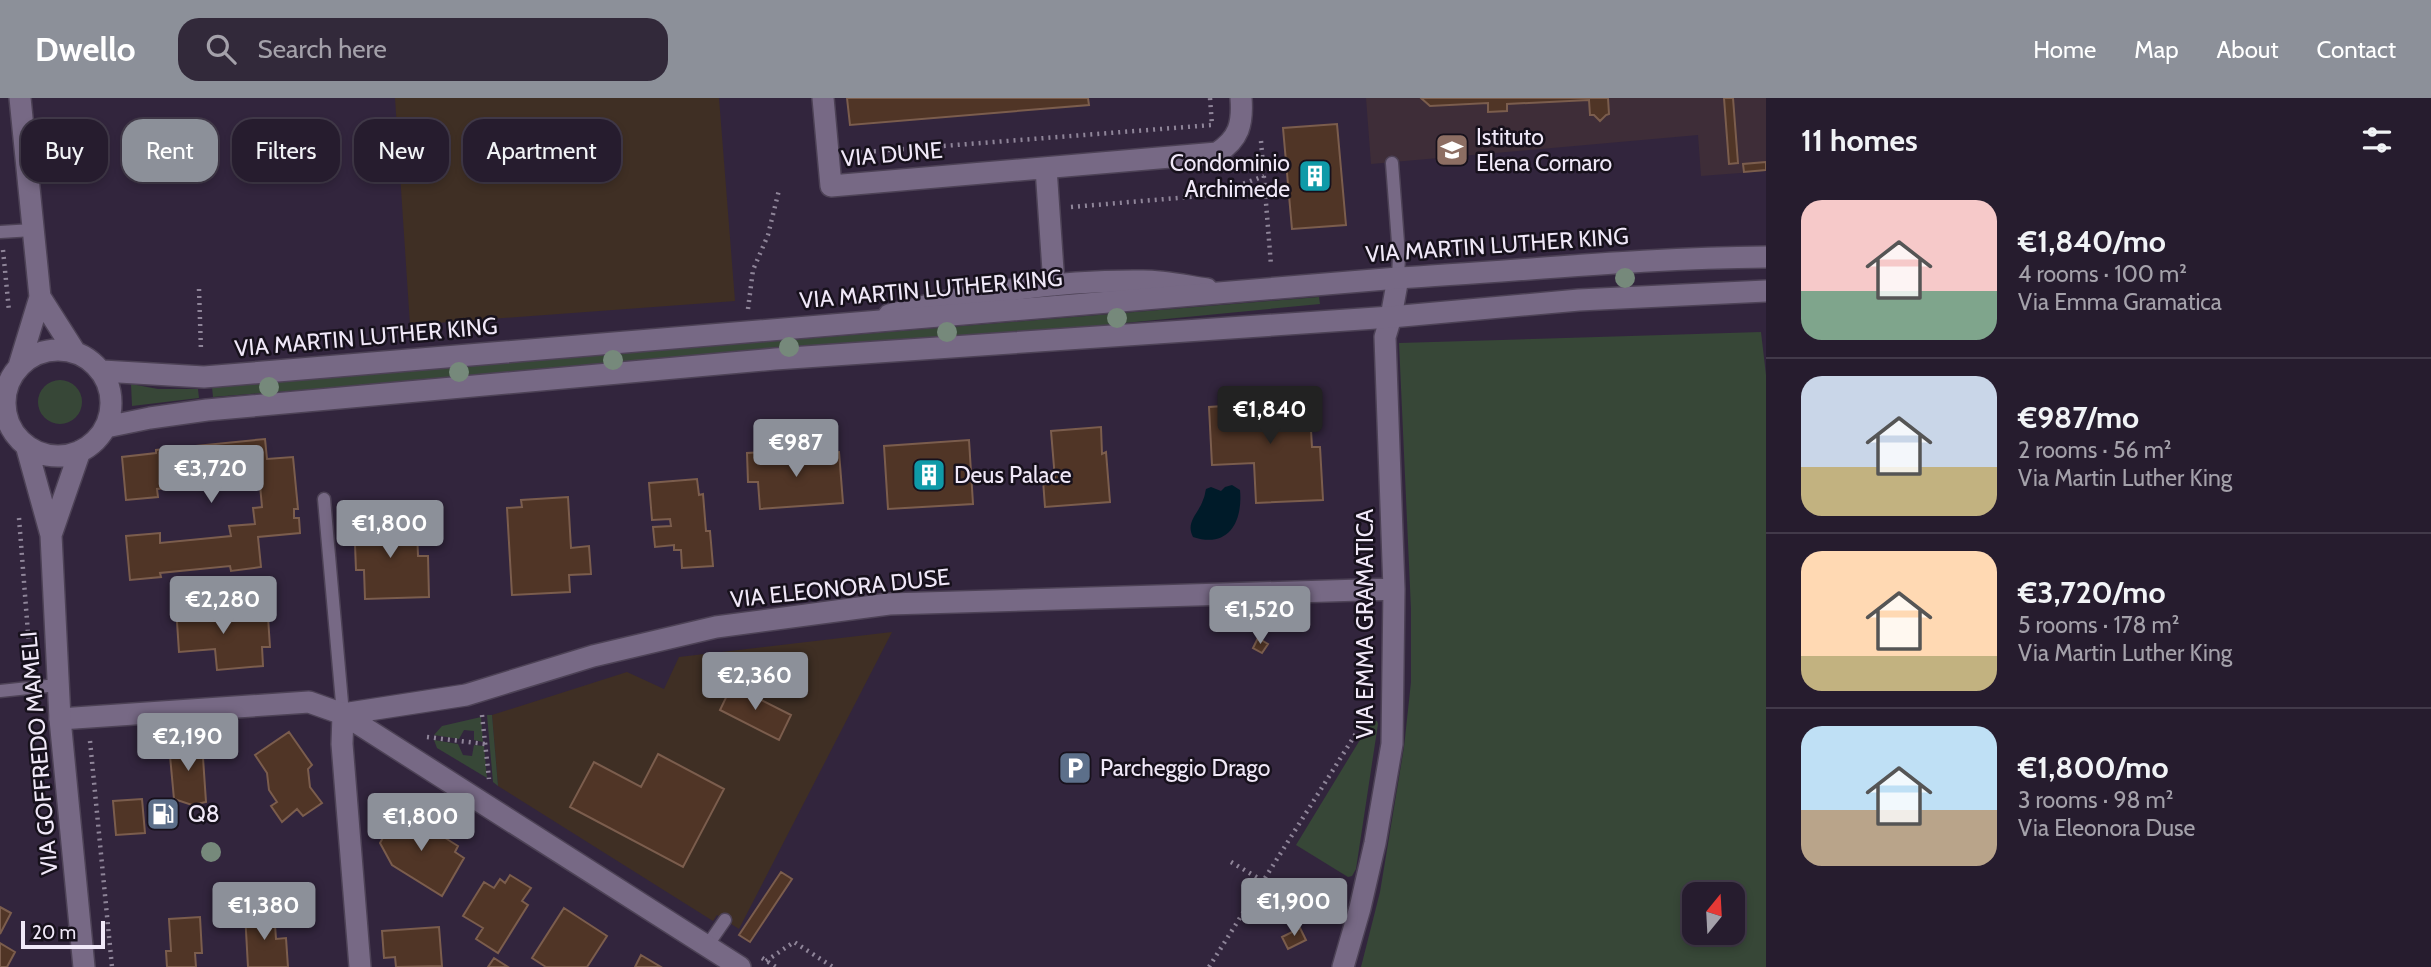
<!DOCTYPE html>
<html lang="en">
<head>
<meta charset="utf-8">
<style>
  :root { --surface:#261c2e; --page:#32293a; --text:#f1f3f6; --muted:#a4a1aa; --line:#423a4a; --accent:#8c9099 }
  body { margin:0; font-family:Cabin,sans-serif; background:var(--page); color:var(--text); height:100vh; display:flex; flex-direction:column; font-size:26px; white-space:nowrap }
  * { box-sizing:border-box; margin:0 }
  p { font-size:23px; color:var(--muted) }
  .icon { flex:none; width:38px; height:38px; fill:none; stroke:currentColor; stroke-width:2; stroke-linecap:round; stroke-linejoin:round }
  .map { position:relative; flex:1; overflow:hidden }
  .sheet { display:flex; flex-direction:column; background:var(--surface); width:665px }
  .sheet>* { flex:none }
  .top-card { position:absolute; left:21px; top:21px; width:665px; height:63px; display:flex; gap:14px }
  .needle { width:46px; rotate:18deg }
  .fabs { position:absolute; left:1682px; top:784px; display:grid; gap:14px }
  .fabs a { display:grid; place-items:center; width:63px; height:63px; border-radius:14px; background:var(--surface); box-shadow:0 4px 10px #0003,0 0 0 2px var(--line); font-size:35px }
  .scale { position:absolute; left:21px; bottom:18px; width:84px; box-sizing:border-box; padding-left:7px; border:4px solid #f0e8f8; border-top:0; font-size:19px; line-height:24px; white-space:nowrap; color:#f0e8f8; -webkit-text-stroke:5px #17111c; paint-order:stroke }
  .price { position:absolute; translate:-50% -60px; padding:0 16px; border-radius:7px; background:var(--accent); color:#fff; font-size:23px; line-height:46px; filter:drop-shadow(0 2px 4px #0008) }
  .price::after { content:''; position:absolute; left:50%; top:42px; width:21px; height:16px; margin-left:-10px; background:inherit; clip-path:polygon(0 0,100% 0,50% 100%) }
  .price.active { background:#222; color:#fff }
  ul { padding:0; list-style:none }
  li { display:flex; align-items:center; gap:21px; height:175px; padding:0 35px }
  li+li { border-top:2px solid var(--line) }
  li span { display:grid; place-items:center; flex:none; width:196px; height:140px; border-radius:21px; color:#555 }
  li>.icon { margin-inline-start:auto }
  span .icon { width:84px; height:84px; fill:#fffc; stroke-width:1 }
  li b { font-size:30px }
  h2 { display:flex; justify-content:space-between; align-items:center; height:84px; padding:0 35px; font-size:30px }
  .tag { padding:0 24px; border-radius:21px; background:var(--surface); box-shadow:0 4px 10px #0003,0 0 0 2px var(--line); font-size:24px; line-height:63px }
  .tag.active { background:var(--accent); color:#fff }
  header { display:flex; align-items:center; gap:42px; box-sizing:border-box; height:98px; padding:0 35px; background:var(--accent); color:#fff }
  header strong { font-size:33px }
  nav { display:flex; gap:38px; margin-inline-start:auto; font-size:24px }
  .search { width:490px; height:63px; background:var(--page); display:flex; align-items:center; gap:18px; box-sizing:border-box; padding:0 24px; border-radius:21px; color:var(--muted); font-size:26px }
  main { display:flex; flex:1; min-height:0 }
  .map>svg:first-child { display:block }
  .industrial { fill:#3f2f24 }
  .education { fill:#3e2d38 }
  .green { fill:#374737; fill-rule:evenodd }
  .water { fill:#001b29 }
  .building { fill:#503526; stroke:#7b5d4d; stroke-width:2 }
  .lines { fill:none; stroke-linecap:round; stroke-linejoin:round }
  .lane-casing { stroke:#4d4256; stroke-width:15 }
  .street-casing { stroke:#4d4256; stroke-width:24 }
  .secondary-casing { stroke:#4d4256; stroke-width:24 }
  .path { stroke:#8f8599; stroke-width:4.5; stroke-dasharray:2 5; stroke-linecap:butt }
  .lane { stroke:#776985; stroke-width:12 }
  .street { stroke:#776985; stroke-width:21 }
  .secondary { stroke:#776985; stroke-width:21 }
  .tree { fill:#76897b }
  .labels { text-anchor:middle; stroke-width:5; stroke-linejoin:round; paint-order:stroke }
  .poi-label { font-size:23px; fill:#f0e8f8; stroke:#17111c; text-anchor:start }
  .street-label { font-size:23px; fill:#f0e8f8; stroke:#17111c }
</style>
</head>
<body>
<header>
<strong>Dwello</strong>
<div class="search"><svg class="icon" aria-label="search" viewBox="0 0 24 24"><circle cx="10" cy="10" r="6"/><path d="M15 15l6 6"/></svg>Search here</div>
<nav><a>Home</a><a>Map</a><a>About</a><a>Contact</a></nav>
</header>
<main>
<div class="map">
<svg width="1766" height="869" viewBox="0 0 1766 869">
  <rect width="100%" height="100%" fill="#32253d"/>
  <path class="industrial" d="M395 0H719L735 203 410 227Z
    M892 534 739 831 717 817 713 823 498 688 492 617 627 574 664 591 679 559Z"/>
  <path class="education" d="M1366 0H1766V73L1701 78 1698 37 1371 66Z"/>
  <path class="green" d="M1319 199 1320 206 1073 230 213 299 212 289Z
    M1761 234 1766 277V869H1361L1380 794 1404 649 1411 584V511L1399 245ZM1694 796H1732V835H1694Z
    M38 304a22 22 0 1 1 44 0a22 22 0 1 1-44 0Z
    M131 286 158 291H198L199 300 132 308Z
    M487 617H492L498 688 493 684Z
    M481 619 483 644 474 642V633L464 632 459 641 434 637 442 628Z
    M1372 622 1377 623 1378 626 1356 771 1352 778 1348 779 1296 747Z
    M434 642 458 646 463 657 472 658 474 647 484 648 487 680 437 650Z"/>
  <path class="water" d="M1232 387 1240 392C1243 423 1229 451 1193 439 1185 424 1199 415 1203 402 1205 398 1205 394 1206 391L1211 389 1221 393 1225 389Z"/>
  <path class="building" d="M847 0H1088L1089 7 850 27Z
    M1421 0H1608L1609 16 1606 17 1600 23 1594 17H1590L1589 2 1507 6V13L1488 14V5L1430 8Z
    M1724 0H1733L1738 65 1729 66Z
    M1337 26 1346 127 1292 131 1283 30Z
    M1766 64V72L1744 74 1743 66Z
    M1309 298 1312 349H1320L1323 402 1256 405 1254 365 1212 367 1209 309 1224 308V302Z
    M1101 329 1102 356 1106 354 1110 404 1045 409 1043 382 1055 381 1051 333Z
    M265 341 267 361 293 359 298 411H294V420H299L300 435 258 439 261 469 231 473 230 468 160 475 161 479 130 482 126 438 160 435V445L231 438 229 428 255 426 253 410 262 409 260 387 231 390V384L157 391 158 399 126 402 122 359 156 355V352Z
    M969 342 973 406 888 411 884 348Z
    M778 353V358L839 354 843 405 760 411 758 384H748L747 355Z
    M697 381 699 397 703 396 706 433H710L713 468 682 470 681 452H674V447L655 449 653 429 671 428 670 421 652 422 649 385Z
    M568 399 571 450 589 448 591 476 569 477 570 494 512 497 507 410 522 409 521 402Z
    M402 420V431H417L418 458H428L429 499 365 501 364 472H356L354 421Z
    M224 506 225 522 268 519 270 549H262L263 568 217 572 215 551 179 554 176 509Z
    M1258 540 1268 546 1262 555 1253 550Z
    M732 587 791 617 779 642 720 612Z
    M289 634 312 667 308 671 310 689 322 705 303 718 297 711 282 724 271 708 277 704 269 692 267 675 255 657Z
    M202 645 206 704 192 707 174 701 169 647Z
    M658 656 724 691 683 769 570 709 594 664 641 689Z
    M142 701 145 735 116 737 113 703Z
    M399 711 458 748 455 754 464 760 442 798 392 767 380 745Z
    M781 774 792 781 750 844 739 837Z
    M510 777 531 790 522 803 528 807 498 855 476 841 483 830 463 818 484 784 494 790 500 781 505 785Z
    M0 809 11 815 0 836Z
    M564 810 607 838 587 869H546L532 860Z
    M274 813 276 841 286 840 288 869H248L245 815Z
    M200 819 202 855H195L196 869H167L166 853H171L169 821Z
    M439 829 442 868 396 869 395 859 384 860 382 833Z
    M1300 830 1306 842 1288 851 1282 839Z
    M0 845 15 854 7 869H0Z
    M641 857 661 869H635Z
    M494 860 508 869H488Z"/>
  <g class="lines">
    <defs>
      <path id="lane" d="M1392 65 1399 158 1398 180
        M0 134 33 132
        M324 401 343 616
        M0 593 57 587
        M707 848 725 822"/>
      <path id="street" d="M823 0 831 88 1217 55C1239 41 1243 26 1241 0
        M1046 70 1054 187
        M889 217C971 195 1058 182 1143 183 1164 183 1186 188 1207 191
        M343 616 740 869
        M343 616 342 646 360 869
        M60 621 309 604 343 616 466 597 593 558 716 529 889 506 1394 491
        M1343 869 1360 810 1375 745 1392 646 1394 491 1385 239 1391 219 1398 180"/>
      <path id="secondary" d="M40 199 75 254
        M5 305a53 53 0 1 1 106 0a53 53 0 1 1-106 0Z
        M19 268 40 199 20 0
        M102 273 204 279 1398 180C1521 173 1643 160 1766 159
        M106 329 150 320 207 312 775 261 1391 219 1579 202 1766 193
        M26 347 51 437 60 621 84 869
        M51 437 80 353"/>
    </defs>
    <use href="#lane" class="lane-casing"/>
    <use href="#street" class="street-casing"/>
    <use href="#secondary" class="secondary-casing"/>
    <path class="path" d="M1261 43 1271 167
      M853 55 1212 27 1210 0
      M1071 109 1213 97 1264 78
      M3 152 9 213
      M199 191 201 253
      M748 211 753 172 768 137 779 92
      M19 420 30 561
      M482 617 489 681
      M427 639 485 646
      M90 643 112 869
      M1231 764 1263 783
      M1252 801 1287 822 1306 815 1323 787
      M762 860 776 869
      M766 863 794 844 833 869
      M1209 869 1367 618"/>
    <use href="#lane" class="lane"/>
    <use href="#street" class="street"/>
    <use href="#secondary" class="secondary"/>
  </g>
  <g class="tree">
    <circle cx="1625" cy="180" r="10"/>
    <circle cx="1117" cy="220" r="10"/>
    <circle cx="947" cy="234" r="10"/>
    <circle cx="789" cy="249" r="10"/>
    <circle cx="613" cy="262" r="10"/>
    <circle cx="459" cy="274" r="10"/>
    <circle cx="269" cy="289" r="10"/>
    <circle cx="211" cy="754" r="10"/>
  </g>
  <defs>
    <symbol id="school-square" viewBox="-11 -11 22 22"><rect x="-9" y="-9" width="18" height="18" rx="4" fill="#8d6e63" stroke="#17111c"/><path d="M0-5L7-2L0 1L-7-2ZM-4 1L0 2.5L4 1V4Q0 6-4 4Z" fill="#fff"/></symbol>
    <symbol id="building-square" viewBox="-11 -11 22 22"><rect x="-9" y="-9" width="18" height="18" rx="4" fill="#0f9aa8" stroke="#17111c"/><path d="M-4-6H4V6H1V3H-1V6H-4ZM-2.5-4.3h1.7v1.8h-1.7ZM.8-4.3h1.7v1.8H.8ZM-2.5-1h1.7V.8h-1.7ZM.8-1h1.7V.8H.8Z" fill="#fff"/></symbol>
    <symbol id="parking-square" viewBox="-11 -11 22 22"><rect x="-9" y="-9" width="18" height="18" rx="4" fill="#5c6f8a" stroke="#17111c"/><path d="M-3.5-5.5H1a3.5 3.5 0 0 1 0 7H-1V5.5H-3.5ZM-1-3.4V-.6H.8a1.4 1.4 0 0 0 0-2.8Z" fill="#fff"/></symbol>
    <symbol id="fuel-square" viewBox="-11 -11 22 22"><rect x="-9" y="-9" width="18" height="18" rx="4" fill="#5c6f8a" stroke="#17111c"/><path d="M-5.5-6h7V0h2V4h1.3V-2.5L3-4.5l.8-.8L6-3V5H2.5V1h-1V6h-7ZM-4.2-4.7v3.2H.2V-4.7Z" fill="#fff"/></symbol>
  </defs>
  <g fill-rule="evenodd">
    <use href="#school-square" x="1433" y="33" width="38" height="38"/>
    <use href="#building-square" x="1296" y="59" width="38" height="38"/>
    <use href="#building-square" x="910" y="358" width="38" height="38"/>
    <use href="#parking-square" x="1056" y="651" width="38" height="38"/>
    <use href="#fuel-square" x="144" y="697" width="38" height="38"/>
  </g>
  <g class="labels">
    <g class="poi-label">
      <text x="1476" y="47">Istituto<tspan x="1476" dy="26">Elena Cornaro</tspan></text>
      <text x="1290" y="73" text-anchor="end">Condominio<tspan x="1290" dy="26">Archimede</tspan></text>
      <text x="954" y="385">Deus Palace</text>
      <text x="1100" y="678">Parcheggio Drago</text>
      <text x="188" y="724">Q8</text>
    </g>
    <g class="street-label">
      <text transform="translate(892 56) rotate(-5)" y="8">VIA DUNE</text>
      <text transform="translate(1497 147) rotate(-4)" y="8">VIA MARTIN LUTHER KING</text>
      <text transform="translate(931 191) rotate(-5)" y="8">VIA MARTIN LUTHER KING</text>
      <text transform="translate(366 239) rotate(-5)" y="8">VIA MARTIN LUTHER KING</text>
      <text transform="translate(840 490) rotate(-6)" y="8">VIA ELEONORA DUSE</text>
      <text transform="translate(1365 526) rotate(-90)" y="8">VIA EMMA GRAMATICA</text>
      <text transform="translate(39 655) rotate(-95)" y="8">VIA GOFFREDO MAMELI</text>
    </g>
  </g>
</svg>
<div class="fabs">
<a><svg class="needle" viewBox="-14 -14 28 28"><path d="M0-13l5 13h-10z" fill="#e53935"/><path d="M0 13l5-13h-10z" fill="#a4a1aa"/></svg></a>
</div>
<div class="scale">20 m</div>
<b class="price active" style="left:1270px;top:348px">€1,840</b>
<b class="price" style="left:796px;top:381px">€987</b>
<b class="price" style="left:211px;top:407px">€3,720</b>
<b class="price" style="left:390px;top:462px">€1,800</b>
<b class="price" style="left:223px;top:538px">€2,280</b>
<b class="price" style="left:1260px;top:548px">€1,520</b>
<b class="price" style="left:755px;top:614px">€2,360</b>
<b class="price" style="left:188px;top:675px">€2,190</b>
<b class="price" style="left:421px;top:755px">€1,800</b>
<b class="price" style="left:1294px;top:840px">€1,900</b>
<b class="price" style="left:264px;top:844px">€1,380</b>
<div class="top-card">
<a class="tag">Buy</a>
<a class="tag active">Rent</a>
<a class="tag">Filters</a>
<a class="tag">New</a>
<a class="tag">Apartment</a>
</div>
</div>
<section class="sheet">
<h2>11 homes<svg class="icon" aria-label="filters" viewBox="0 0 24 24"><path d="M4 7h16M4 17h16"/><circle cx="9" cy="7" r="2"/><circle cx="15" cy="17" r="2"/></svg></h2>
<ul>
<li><span style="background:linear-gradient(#f6c9c9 65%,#7fa58c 0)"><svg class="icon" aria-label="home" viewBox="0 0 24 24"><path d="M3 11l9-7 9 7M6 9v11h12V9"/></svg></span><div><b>€1,840/mo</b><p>4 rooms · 100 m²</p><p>Via Emma Gramatica</p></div></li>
<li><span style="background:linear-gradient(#c9d6e8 65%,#c2b280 0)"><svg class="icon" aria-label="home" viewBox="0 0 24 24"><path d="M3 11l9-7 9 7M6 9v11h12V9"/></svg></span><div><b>€987/mo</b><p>2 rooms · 56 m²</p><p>Via Martin Luther King</p></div></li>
<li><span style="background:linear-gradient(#ffd9b3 75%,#c2b280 0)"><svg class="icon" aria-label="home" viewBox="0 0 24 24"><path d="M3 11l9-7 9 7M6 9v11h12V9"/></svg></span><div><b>€3,720/mo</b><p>5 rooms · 178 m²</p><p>Via Martin Luther King</p></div></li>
<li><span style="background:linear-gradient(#bfe0f5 60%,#b9a48a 0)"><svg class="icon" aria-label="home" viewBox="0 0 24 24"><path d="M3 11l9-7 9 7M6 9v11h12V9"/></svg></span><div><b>€1,800/mo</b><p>3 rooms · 98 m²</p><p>Via Eleonora Duse</p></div></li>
</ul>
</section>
</main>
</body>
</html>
